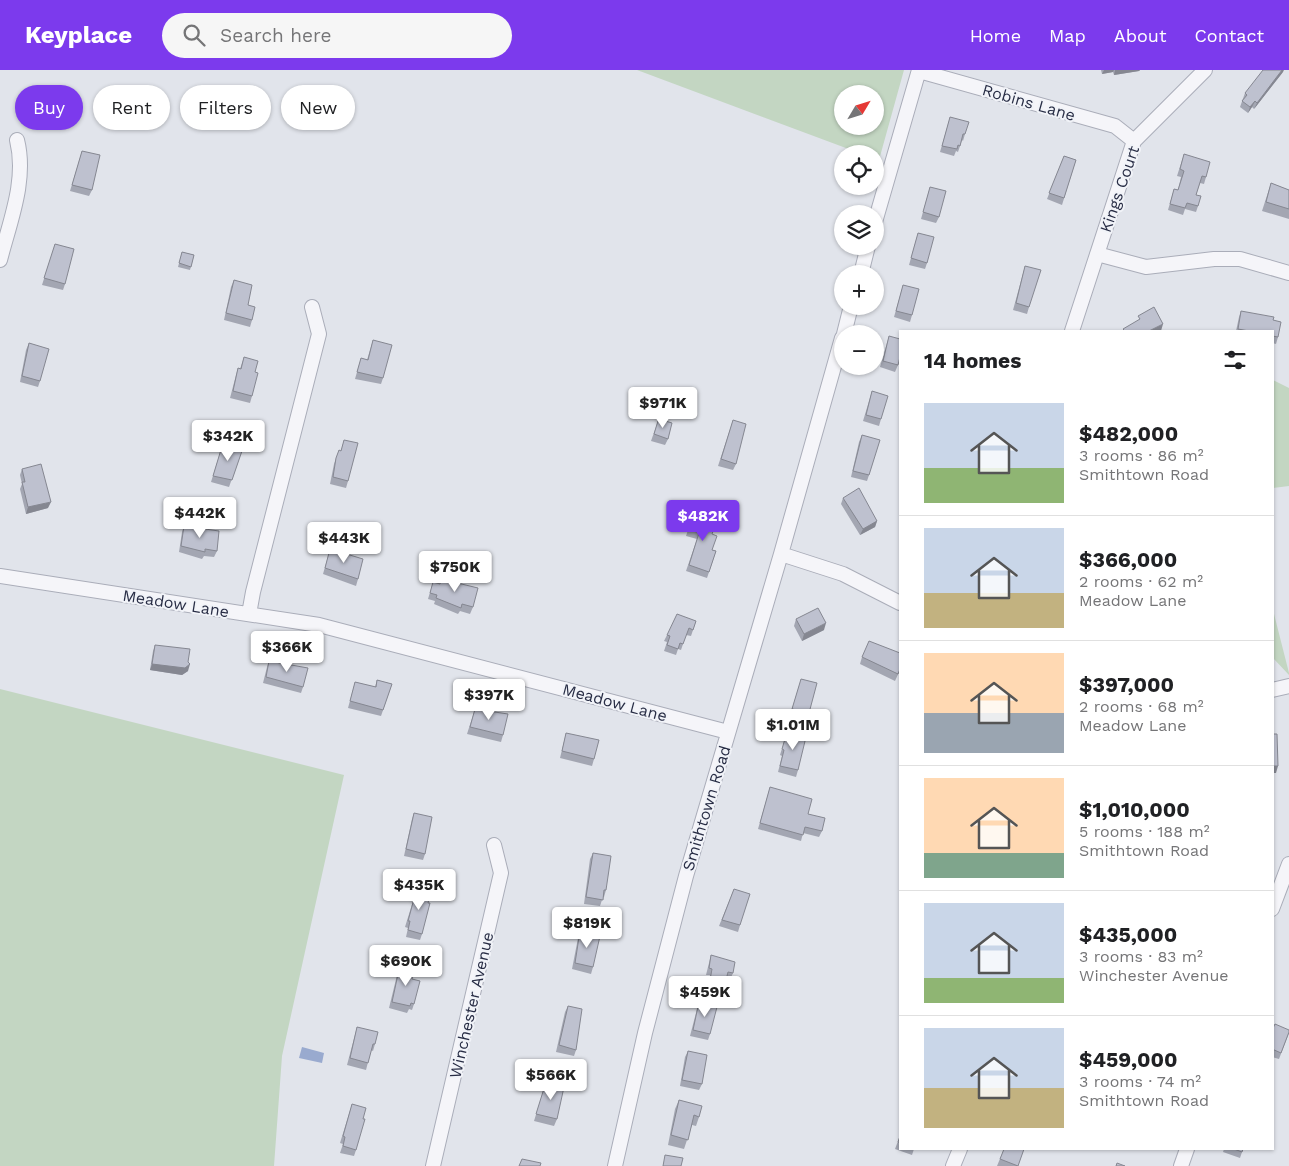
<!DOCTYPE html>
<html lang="en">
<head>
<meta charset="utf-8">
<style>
  :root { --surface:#fff; --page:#f6f6f6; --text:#202124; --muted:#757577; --line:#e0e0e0; --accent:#7c3aed }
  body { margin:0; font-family:"Work Sans",sans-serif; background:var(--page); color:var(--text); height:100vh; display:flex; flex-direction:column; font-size:19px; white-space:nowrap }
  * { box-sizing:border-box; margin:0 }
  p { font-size:16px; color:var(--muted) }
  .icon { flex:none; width:28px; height:28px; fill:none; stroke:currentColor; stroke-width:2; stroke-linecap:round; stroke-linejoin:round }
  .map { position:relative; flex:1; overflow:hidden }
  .side { position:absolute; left:899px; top:260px; width:375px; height:820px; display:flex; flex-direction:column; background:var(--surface); border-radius:0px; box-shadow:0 1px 4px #0004 }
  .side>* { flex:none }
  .banner { position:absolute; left:15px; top:15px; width:475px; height:45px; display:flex; gap:10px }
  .needle { width:32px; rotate:52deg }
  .buttons { position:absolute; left:834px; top:15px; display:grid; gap:10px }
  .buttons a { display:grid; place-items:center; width:50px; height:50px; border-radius:50%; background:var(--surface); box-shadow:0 1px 4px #0004; font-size:25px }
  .price { position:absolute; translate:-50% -42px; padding:0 11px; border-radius:5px; background:#fff; color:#222; font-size:16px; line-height:32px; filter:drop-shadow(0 1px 2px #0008) }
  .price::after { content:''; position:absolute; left:50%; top:30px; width:15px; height:11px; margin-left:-8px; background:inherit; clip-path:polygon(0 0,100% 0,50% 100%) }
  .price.current { background:var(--accent); color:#fff }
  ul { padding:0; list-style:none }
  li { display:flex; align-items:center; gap:15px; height:125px; padding:0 25px }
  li+li { border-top:1px solid var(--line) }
  li span { display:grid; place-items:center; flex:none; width:140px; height:100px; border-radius:0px; color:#555 }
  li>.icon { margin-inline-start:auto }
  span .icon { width:60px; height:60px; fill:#fffc; stroke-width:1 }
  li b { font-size:21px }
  h2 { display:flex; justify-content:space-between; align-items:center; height:60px; padding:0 25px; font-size:21px }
  .tag { padding:0 18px; border-radius:22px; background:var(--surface); box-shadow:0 1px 4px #0004; font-size:18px; line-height:45px }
  .tag.current { background:var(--accent); color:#fff }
  header { display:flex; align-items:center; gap:30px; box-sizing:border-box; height:70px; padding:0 25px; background:var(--accent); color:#fff }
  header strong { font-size:24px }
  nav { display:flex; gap:28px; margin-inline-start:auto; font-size:18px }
  .search { width:350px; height:45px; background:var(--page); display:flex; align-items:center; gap:12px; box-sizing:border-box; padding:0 18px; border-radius:28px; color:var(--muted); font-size:19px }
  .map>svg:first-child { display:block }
  .green { fill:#c3d6c2; fill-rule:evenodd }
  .water { fill:#99aacf }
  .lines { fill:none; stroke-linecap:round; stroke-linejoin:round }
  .minor-casing { stroke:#aaadb9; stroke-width:16 }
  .minor { stroke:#f5f5f9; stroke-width:14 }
  .wall { fill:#a3a6b2 }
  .shaded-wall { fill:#858791 }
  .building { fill:#bec1cf; stroke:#858791 }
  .labels { text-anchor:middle; stroke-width:4; stroke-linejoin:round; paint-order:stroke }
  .street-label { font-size:16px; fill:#282d45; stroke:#f1f3f8 }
</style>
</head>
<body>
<header>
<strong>Keyplace</strong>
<div class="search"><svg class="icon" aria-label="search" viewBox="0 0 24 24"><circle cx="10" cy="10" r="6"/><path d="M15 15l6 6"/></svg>Search here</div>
<nav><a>Home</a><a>Map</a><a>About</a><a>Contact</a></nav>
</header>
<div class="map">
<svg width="1289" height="1096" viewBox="0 0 1289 1096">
  <rect width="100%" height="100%" fill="#e1e4eb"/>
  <path class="green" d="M637 0H904L879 90 875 89V84H862ZM842 24H875V56H842Z
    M1273 310 1289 318V416L1273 418Z
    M1273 540 1289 603V605L1273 588Z
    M0 619 344 705 282 986 274 1096H0Z"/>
  <path class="water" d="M302 977 324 983 322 993 299 988Z"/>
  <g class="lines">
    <defs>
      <path id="minor" d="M919 1 1115 56 1134 71
        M875 152 919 0
        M1097 184 1146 197 1214 189H1240L1289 203
        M0 190C10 151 27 110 17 70
        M861 204 868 176
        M1072 261 1134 71 1205 0
        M844 264 851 236
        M781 484 843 504 900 533
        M0 506 319 555 728 662
        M249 544 253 522 319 264 312 237
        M1272 620 1289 616
        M1272 839 1289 794
        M433 1096 501 803 494 775
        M615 1096 645 963 686 806 781 484 842 268
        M953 1096 960 1079
        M1181 1096 1187 1079"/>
    </defs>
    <use href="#minor" class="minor-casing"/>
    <use href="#minor" class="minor"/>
  </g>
  <path class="wall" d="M1101 0H1140L1139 1 1114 5 1113 2 1102 4Z
    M1283 2 1254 39 1252 37 1248 43 1240 37 1245 23Z
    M950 47 965 64 963 71 962 70 958 82 956 81 954 86 940 82Z
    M82 81 92 120 89 126 70 121Z
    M1184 84 1206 107 1204 114 1200 113 1196 125 1198 136 1196 142 1185 139 1183 145 1168 140 1174 119 1178 120 1181 107 1177 106Z
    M1064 86 1076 90 1062 135 1047 129Z
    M1271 113 1289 120V149L1262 141Z
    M930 117 939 147 936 153 921 149Z
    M918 163 927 193 925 199 909 195Z
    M55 174 65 214 63 220 42 215Z
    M182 182 194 185 190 200 178 197Z
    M1025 196 1029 237 1027 244 1013 240Z
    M234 210 248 235 252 250 250 257 224 250 231 217Z
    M903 215 912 245 910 252 894 247Z
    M1241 241 1273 250 1278 267 1276 274 1272 273V261H1236L1239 247Z
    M889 266 898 295 895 302 880 297Z
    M373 270 383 308 381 314 355 309 361 288 367 290Z
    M29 273 40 311 38 317 20 312 26 280Z
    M244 287 255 302 252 326 250 333 230 328 236 305 238 298 240 299Z
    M872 321 881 349 879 356 863 351Z
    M733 350 736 394 733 400 718 396Z
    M658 351 668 369 665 375 651 371Z
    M862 365 869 405 867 411 851 407 859 372Z
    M344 370 348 411 346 418 330 414 334 394 339 380 341 381Z
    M223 373 243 378 229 417 211 412Z
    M22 399 48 438 26 444 20 419 22 414 20 405Z
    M843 428 877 451 875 457 860 465 841 434Z
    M694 442 712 464V480L716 481 707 508 686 501 697 469 686 466Z
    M184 456 217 481 214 487 204 486 202 489 179 482 182 462Z
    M330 479 358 509 356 516 323 504Z
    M441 509 473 537 470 544 460 541 458 544 434 534 435 531 428 529 433 512 439 514Z
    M796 549 824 560 802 571 794 556Z
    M696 551 691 566 686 565 681 580 678 579 676 585 664 581 667 572 664 571 667 565Z
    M155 575 188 592V601L182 605 150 600 153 581Z
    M862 587 900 600 895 611 860 594Z
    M269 591 303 617 301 623 263 613 267 597Z
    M377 610 392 614 381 646 348 638 355 612 375 617Z
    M799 616 809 643 807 650 790 645Z
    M475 639 503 665 501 672 467 664Z
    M787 662 798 700 796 707 778 702 782 686 780 685Z
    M566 663 594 689 592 696 560 688Z
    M770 717 808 744 822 761 819 767 803 763 801 771 758 759Z
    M414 743 425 784 423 790 404 786 412 749Z
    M593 783 606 820 604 827H603L600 836 584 834 590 789Z
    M417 818 428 833 422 864 420 870 406 867 408 858 405 857Z
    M734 819 740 855 738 862 719 856Z
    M580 861 593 897 591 904 572 899 578 868Z
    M711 885 733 903 730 910 726 909 723 920 708 916 710 905H706Z
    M400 895 412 909 414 934 412 940 409 939 407 943 389 938 398 901Z
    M699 932 710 964 708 970 690 966 697 939Z
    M568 936 576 980 574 986 556 982 565 942Z
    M357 957 375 974 373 981 371 980 366 1000 347 995Z
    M1272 960 1289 963 1279 989 1272 987Z
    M688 981 702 1014 699 1020 680 1016 685 987Z
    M546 1012 557 1049 554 1056 534 1051Z
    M679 1030 699 1047 696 1056 692 1055 684 1079 668 1075 675 1039Z
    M352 1034 356 1080 354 1086 340 1083 343 1074 340 1073Z
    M900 1066V1079H914L912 1085 895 1079Z
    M1004 1079 1018 1096H997Z
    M1224 1079H1243L1240 1088 1223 1082Z"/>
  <path class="shaded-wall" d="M1104 0H1114L1113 2 1102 4Z
    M1115 0H1140L1139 1 1114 5Z
    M1282 0H1284L1283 2 1254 39 1257 33Z
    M1255 31 1252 37 1248 43 1250 37Z
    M1163 254 1161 261H1149Z
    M51 432 48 438 26 444 28 437Z
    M877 451 875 457 860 465 863 459Z
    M826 553 824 560 802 571 804 564Z
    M152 594H190L188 601 182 605 150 600Z
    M1272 696H1278L1276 703H1272Z"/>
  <path class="building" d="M1263 0H1282L1257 33 1255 31 1250 37 1242 31 1247 25 1245 23Z
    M950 47 969 52 965 64H963L960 76 958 75 957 79 942 76Z
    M82 81 100 85 92 120 72 115Z
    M1184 84 1210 92 1206 107 1202 106 1196 125 1201 126 1198 136 1187 133 1185 138 1170 134 1174 119 1178 120 1184 101 1180 99Z
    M1064 86 1076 90 1064 128 1049 123Z
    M1271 113 1289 120V139L1266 132Z
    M930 117 946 121 939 147 923 142Z
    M918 163 934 167 927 193 911 188Z
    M55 174 74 179 65 214 44 208Z
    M182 182 194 185 191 197 179 193Z
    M1025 196 1041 200 1029 237 1016 233Z
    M234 210 252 215 248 235 255 237 252 250 226 243Z
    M903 215 919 219 912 245 896 241Z
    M1154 237 1163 254 1149 261H1125L1123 259 1140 249 1138 246Z
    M1241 241 1274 247 1273 250 1281 252 1278 267 1272 266V261H1249L1238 259Z
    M889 266 900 269V287L898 295 883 291Z
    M373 270 392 275 383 308 357 302 361 288 368 290Z
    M29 273 49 279 40 311 22 306Z
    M244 287 258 291 255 302 258 303 252 326 233 321 238 298 241 299Z
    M872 321 888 326 881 349 866 345Z
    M662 350 672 353 668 369 654 364 658 351 662 352Z
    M733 350 746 354 736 394 721 389Z
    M862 365 880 370 869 405 853 401Z
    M344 370 358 373 348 411 333 407 336 388 339 380 341 381Z
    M223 373 243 378 232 410 213 406Z
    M41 394 51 432 28 437 22 412H25L22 399Z
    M859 418 877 451 863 459 843 428Z
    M694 442 717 450 712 464 717 466 712 480 716 481 709 502 689 495 699 463 689 459Z
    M184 456 219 461 217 481 205 479V482L181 476Z
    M330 479 363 489 358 509 325 498Z
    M441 509 478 518 473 537 462 534 461 538 436 528 437 525 430 523 433 512 440 514Z
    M818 538 826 553 804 564 796 549Z
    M677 544 696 551 693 560 689 558 683 574 680 573 678 579 667 575 670 566 667 565Z
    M869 571 900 583V599L898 604 862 587Z
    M155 575 190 579 188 592 190 594 185 598 152 594Z
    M269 591 308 598 303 617 266 607Z
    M801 609 817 613 809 643 792 639Z
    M377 610 392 614 383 640 350 631 355 612 376 617Z
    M475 639 508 644 503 665 470 657Z
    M787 662 806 667 798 700 780 696 784 680 782 679Z
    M566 663 599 670 594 689 562 681Z
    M1272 664H1277L1278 696H1272Z
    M770 717 812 729 808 744 825 748 822 761 805 757 803 765 760 753Z
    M414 743 432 747 425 784 406 779Z
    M593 783 611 786 606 820H604L603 830 586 827Z
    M417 818 431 821 428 833H430L422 864 408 860 410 851H408Z
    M734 819 750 824 740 855 722 850Z
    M580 861 600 866 593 897 575 893Z
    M711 885 735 892 733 903 728 902 725 914 710 910 712 899 709 898Z
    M400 895 414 898 412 909 420 911 414 934 411 933 410 936 392 932Z
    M699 932 717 937 710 964 693 960Z
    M568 936 582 939 576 980 559 975Z
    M1275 954 1289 960V962L1281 983 1272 979V960Z
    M357 957 378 962 375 974H373L368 993 350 988Z
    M688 981 707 985 702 1014 682 1010Z
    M546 1012 564 1017 557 1049 536 1044Z
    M679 1030 702 1036 699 1047 694 1045 688 1070 671 1065Z
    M352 1034 366 1038 363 1049H365L356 1080 343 1076 345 1067 343 1066Z
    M900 1066V1073L898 1072Z
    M1004 1079H1024L1018 1096 1000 1089Z
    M1234 1079H1243L1242 1082Z
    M665 1085 683 1088 681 1096H663Z
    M522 1089 541 1093 540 1096H519Z
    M1117 1093 1125 1096H1116Z"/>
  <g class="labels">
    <g class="street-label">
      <text transform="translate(1029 32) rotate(16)" y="6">Robins Lane</text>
      <text transform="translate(1119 119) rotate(-71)" y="6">Kings Court</text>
      <text transform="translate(176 533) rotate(9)" y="6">Meadow Lane</text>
      <text transform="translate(615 632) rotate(15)" y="6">Meadow Lane</text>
      <text transform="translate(706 738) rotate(-73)" y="6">Smithtown Road</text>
      <text transform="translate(471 935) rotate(-77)" y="6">Winchester Avenue</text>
    </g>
  </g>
</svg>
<div class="buttons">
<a><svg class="needle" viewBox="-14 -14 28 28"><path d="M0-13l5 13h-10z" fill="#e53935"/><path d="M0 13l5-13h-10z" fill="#757577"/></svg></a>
<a><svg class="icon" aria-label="locate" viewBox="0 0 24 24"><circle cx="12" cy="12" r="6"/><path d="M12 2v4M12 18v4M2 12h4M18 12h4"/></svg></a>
<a><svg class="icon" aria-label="layers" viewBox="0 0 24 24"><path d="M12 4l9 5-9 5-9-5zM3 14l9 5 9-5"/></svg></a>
<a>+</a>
<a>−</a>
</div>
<b class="price" style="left:663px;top:359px">$971K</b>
<b class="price" style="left:228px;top:392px">$342K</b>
<b class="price" style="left:200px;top:469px">$442K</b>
<b class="price current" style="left:703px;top:472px">$482K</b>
<b class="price" style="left:344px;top:494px">$443K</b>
<b class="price" style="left:455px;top:523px">$750K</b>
<b class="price" style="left:287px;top:603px">$366K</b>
<b class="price" style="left:489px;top:651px">$397K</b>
<b class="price" style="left:793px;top:681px">$1.01M</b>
<b class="price" style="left:419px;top:841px">$435K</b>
<b class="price" style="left:587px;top:879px">$819K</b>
<b class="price" style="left:406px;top:917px">$690K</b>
<b class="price" style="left:705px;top:948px">$459K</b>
<b class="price" style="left:551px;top:1031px">$566K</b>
<div class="banner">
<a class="tag current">Buy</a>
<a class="tag">Rent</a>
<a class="tag">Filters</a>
<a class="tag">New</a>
</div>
<section class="side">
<h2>14 homes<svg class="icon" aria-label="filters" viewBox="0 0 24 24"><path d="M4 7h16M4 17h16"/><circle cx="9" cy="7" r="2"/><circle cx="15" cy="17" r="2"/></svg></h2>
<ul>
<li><span style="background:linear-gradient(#c9d6e8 65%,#8fb573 0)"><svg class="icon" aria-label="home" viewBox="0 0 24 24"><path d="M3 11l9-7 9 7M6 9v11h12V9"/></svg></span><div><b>$482,000</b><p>3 rooms · 86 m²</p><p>Smithtown Road</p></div></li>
<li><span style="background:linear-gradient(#c9d6e8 65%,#c2b280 0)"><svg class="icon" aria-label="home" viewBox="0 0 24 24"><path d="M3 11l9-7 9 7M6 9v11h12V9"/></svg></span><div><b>$366,000</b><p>2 rooms · 62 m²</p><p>Meadow Lane</p></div></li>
<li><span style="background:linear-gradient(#ffd9b3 60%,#9aa5b1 0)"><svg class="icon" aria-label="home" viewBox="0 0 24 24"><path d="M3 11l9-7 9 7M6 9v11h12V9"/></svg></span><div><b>$397,000</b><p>2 rooms · 68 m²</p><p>Meadow Lane</p></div></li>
<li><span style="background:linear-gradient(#ffd9b3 75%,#7fa58c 0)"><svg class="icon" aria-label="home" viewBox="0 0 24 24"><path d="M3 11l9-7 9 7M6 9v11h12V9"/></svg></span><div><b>$1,010,000</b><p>5 rooms · 188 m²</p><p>Smithtown Road</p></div></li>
<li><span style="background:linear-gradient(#c9d6e8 75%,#8fb573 0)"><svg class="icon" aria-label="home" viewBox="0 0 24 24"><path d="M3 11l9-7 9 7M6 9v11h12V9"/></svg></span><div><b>$435,000</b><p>3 rooms · 83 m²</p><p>Winchester Avenue</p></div></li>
<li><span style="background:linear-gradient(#c9d6e8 60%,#c2b280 0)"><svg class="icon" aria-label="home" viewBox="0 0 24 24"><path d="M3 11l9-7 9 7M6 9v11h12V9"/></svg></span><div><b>$459,000</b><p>3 rooms · 74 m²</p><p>Smithtown Road</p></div></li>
</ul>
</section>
</div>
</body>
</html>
